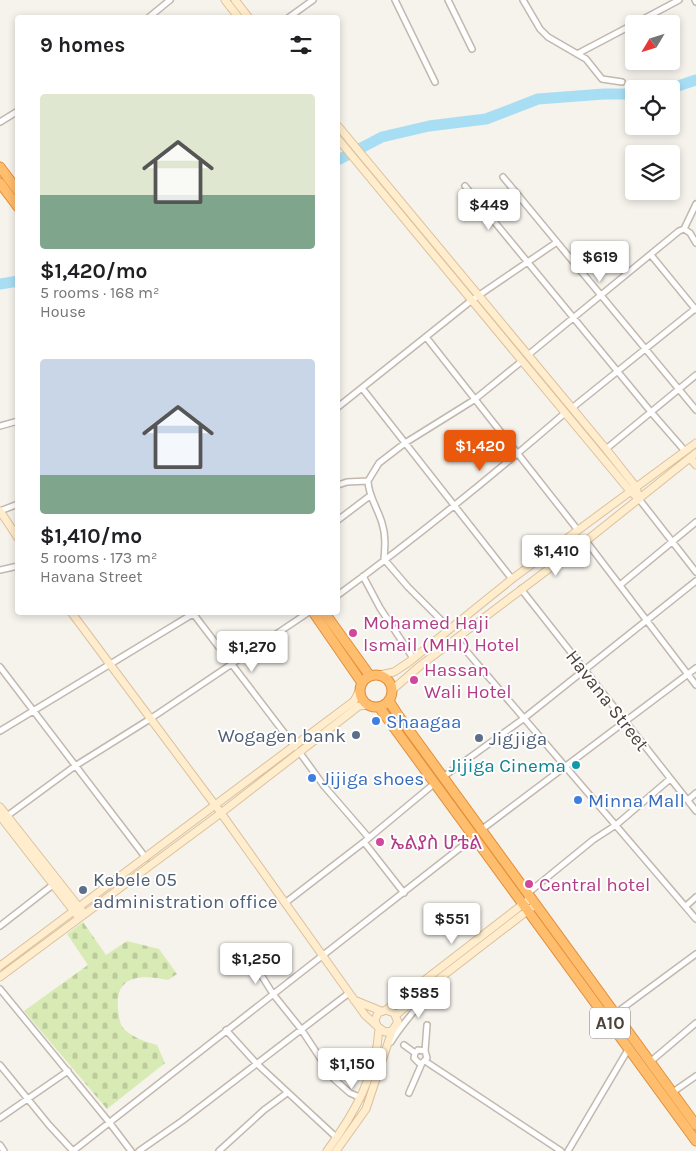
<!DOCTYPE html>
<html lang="en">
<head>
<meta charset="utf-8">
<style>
  :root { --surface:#fff; --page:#f6f6f6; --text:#202124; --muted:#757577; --accent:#ea580c }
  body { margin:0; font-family:Karla,"Noto Sans Ethiopic",sans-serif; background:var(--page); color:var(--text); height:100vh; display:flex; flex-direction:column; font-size:19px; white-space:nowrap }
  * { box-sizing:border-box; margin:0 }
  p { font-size:16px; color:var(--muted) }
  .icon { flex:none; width:28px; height:28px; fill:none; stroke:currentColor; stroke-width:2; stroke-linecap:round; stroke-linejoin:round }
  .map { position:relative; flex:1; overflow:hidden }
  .panel { position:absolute; left:15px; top:15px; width:325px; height:600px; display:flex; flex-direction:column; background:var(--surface); border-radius:5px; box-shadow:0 2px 8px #0003 }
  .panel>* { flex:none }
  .needle { width:32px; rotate:232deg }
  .fabs { position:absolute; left:625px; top:15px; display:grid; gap:10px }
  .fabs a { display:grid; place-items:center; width:55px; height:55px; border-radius:5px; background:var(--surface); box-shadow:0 2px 8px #0003; font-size:25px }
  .price { position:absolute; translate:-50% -42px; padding:0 11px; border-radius:5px; background:#fff; color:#222; font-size:16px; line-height:32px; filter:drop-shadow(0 1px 2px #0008) }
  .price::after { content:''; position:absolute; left:50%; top:30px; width:15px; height:11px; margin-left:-8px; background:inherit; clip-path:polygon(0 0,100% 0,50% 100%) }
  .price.active { background:var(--accent); color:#fff }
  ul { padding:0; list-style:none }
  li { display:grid; align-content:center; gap:10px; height:265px; padding:0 25px }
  li span { display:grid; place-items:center; height:155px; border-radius:5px; color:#555 }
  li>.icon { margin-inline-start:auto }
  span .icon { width:90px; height:90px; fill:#fffc; stroke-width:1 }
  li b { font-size:21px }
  h2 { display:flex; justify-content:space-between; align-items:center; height:60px; padding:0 25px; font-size:21px }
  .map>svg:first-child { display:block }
  .cemetery { fill:url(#cemetery-stones) }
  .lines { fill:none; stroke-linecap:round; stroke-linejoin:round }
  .river { stroke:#a8def3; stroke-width:11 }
  .street-casing { stroke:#c2b8ae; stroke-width:8 }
  .secondary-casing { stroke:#dac29d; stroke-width:9 }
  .highway-casing { stroke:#e38f39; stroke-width:11 }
  .street { stroke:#fff; stroke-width:5 }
  .secondary { stroke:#ffedcd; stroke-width:7 }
  .highway { stroke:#ffbd6e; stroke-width:9 }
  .hotel-dot { fill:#d1479c; stroke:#fff; stroke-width:2 }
  .shop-dot { fill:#3f7fe0; stroke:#fff; stroke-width:2 }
  .service-dot { fill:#5c6f8a; stroke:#fff; stroke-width:2 }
  .culture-dot { fill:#0f9aa8; stroke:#fff; stroke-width:2 }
  .labels { text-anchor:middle; stroke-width:4; stroke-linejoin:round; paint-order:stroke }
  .shield { fill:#fff; stroke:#817b74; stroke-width:1 }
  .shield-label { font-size:18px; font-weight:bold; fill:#4b4239 }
  .hotel-label { font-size:19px; fill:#b23c85; stroke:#fff; text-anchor:start }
  .street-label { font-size:19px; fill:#4b4239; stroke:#fff }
  .shop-label { font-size:19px; fill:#366cbe; stroke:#fff; text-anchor:start }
  .service-label { font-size:19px; fill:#4e5e75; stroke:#fff; text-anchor:start }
  .culture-label { font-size:19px; fill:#0d838f; stroke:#fff; text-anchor:end }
</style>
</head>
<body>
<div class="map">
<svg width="696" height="1151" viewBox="0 0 696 1151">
  <defs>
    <pattern id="cemetery-stones" width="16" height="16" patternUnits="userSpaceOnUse" patternTransform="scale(1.25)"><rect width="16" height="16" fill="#d9ebb4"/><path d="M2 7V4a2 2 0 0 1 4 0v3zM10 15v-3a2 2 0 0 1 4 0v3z" fill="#bccb9c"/></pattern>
  </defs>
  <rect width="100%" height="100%" fill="#f6f2ec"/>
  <path class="cemetery" d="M83 922 106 955 127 941 159 949 177 974 168 980C144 975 115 973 118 1008 119 1016 119 1024 125 1030 134 1038 146 1042 157 1045L165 1063 107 1109 24 1011 88 965 67 934Z"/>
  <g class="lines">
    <path class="river" d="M669 89 696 80
      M338 160 382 137 429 126 486 119 538 99 604 94H634
      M0 284 18 281"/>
    <defs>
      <path id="street" d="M395 0 435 82
        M448 0 472 49
        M523 0 540 29 548 37 586 59 602 79 622 82
        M695 0 696 2
        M148 18 170 0
        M288 18 313 0
        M634 24 679 0
        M577 54 634 24
        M0 122 18 111
        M503 177 696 410
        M465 186 651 412 685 451
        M684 229 690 233 696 243
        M651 255 696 310
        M426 337 577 529
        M528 355 679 231 684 229 696 204
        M362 388 512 579
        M338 407 472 300 557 242
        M572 408 696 308
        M0 426 18 421
        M606 449 696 375
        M338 485 347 482 368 481
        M639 499 696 572
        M0 511 18 504
        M338 520 371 495
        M586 541 696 685
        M0 570 18 566
        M363 576 380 608 413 658
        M620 585 696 522
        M521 589 696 811
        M338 595C416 538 492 476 565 413
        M192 612 295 747
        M450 629 408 587 384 559C385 547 386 535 382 523 378 509 368 495 368 481L379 463 405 443 474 400 522 361
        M456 639 696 919
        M0 667 146 858
        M0 731 196 612
        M300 753 324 786 369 838
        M443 777 523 719 696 581
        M688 800 696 793
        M7 816 75 766 150 719 309 612
        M481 830 696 668
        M364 842 404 893
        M528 893 593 840 616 825 670 779
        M285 903 364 842 435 783
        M686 906 696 897
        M0 926 54 884
        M255 965 273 994 301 1029 334 1079 350 1093 361 1098
        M0 989 109 1122 131 1151
        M616 1013 696 954
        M226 1030 256 1063 337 1138
        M391 1042C403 1022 420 1006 432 987
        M404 1045 415 1053
        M425 1051 427 1025
        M425 1061 561 1151
        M650 1062 696 1023
        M0 1065 49 1125 73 1151
        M673 1092 696 1076
        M409 1093 422 1063 427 1058 425 1051 418 1050 415 1053 414 1058 419 1063H422
        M0 1118 68 1071
        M0 1145 4 1151
        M73 1151 474 837
        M139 1151 182 1121 349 993
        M219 1151 264 1110 287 1093
        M568 1151 629 1048"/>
      <path id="secondary" d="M225 0 239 18
        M235 0 249 18
        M338 126 606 449 636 487 639 499
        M338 139 630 491 639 499
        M690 458 696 465
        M0 511 18 538
        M71 612 221 813 365 1015 377 1026
        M380 675 394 672 409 662 512 579 696 443
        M392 690 421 665 586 541 696 453
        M0 807 82 911
        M0 816 76 914
        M0 966 354 701 360 690
        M0 977 221 813 359 706 368 705
        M354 1000 381 1011
        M386 1010 394 1013 398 1022 392 1031 385 1032 377 1026 375 1020 378 1013 386 1010 531 898
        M396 1015 435 982 531 908
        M327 1151C354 1114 376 1076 379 1029
        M336 1151 366 1109 392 1031"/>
      <path id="highway" d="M0 167 18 191
        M0 183 18 207
        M313 612 362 683
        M324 612 370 676
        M360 691a16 16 0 1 1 32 0a16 16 0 1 1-32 0Z
        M389 701 398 715 696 1125
        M379 707 696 1141"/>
    </defs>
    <use href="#street" class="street-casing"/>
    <use href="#secondary" class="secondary-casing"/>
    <use href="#highway" class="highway-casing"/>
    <use href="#street" class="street"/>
    <use href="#secondary" class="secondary"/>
    <use href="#highway" class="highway"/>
  </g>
  <g class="hotel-dot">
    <circle cx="353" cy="633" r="5"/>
    <circle cx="414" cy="680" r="5"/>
    <circle cx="380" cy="842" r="5"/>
    <circle cx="529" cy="884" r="5"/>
  </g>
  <g class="shop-dot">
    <circle cx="376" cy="721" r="5"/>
    <circle cx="312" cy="778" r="5"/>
    <circle cx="578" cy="800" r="5"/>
  </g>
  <g class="service-dot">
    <circle cx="356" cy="735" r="5"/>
    <circle cx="479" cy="738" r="5"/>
    <circle cx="83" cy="890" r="5"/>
  </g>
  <circle class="culture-dot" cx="576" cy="765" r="5"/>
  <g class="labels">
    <rect class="shield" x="590" y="1007.5" width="40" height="31" rx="4"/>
    <g class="shield-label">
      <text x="610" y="1029">A10</text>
    </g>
    <g class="hotel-label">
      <text x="363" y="629">Mohamed Haji<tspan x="363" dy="22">Ismail (MHI) Hotel</tspan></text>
      <text x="424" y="676">Hassan<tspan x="424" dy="22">Wali Hotel</tspan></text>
      <text x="390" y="849">ኤልያስ ሆቴል</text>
      <text x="539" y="891">Central hotel</text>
    </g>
    <g class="street-label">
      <text transform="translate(608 700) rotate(52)" y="7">Havana Street</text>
    </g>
    <g class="shop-label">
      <text x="386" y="728">Shaagaa</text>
      <text x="322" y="785">Jijiga shoes</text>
      <text x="588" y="807">Minna Mall</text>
    </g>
    <g class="service-label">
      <text x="346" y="742" text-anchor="end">Wogagen bank</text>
      <text x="489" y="745">Jigjiga</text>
      <text x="93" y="886">Kebele 05<tspan x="93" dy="22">administration office</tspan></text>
    </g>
    <g class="culture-label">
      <text x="566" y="772">Jijiga Cinema</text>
    </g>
  </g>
</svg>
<div class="fabs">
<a><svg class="needle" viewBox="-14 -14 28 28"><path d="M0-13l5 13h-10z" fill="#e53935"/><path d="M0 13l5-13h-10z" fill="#757577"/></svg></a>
<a><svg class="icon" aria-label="locate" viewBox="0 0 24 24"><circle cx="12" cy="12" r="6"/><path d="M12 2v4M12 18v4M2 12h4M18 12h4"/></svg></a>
<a><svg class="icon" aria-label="layers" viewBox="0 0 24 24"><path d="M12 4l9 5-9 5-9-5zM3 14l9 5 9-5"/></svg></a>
</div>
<b class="price" style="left:489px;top:231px">$449</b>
<b class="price" style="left:600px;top:283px">$619</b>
<b class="price active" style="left:480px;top:472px">$1,420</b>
<b class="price" style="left:556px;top:577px">$1,410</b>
<b class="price" style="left:252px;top:673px">$1,270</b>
<b class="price" style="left:452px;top:945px">$551</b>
<b class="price" style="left:256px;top:985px">$1,250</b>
<b class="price" style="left:419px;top:1019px">$585</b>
<b class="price" style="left:352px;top:1090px">$1,150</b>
<section class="panel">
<h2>9 homes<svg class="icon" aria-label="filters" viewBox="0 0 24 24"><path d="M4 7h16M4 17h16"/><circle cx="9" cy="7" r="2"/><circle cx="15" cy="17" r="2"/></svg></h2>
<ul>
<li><span style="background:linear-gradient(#dfe7d0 65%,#7fa58c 0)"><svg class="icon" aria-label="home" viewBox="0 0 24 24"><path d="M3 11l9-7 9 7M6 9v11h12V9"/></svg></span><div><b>$1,420/mo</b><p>5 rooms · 168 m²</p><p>House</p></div></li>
<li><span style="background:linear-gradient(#c9d6e8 75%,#7fa58c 0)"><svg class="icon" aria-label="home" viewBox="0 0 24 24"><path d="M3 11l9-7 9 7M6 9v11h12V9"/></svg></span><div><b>$1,410/mo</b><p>5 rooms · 173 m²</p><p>Havana Street</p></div></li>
</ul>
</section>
</div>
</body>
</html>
